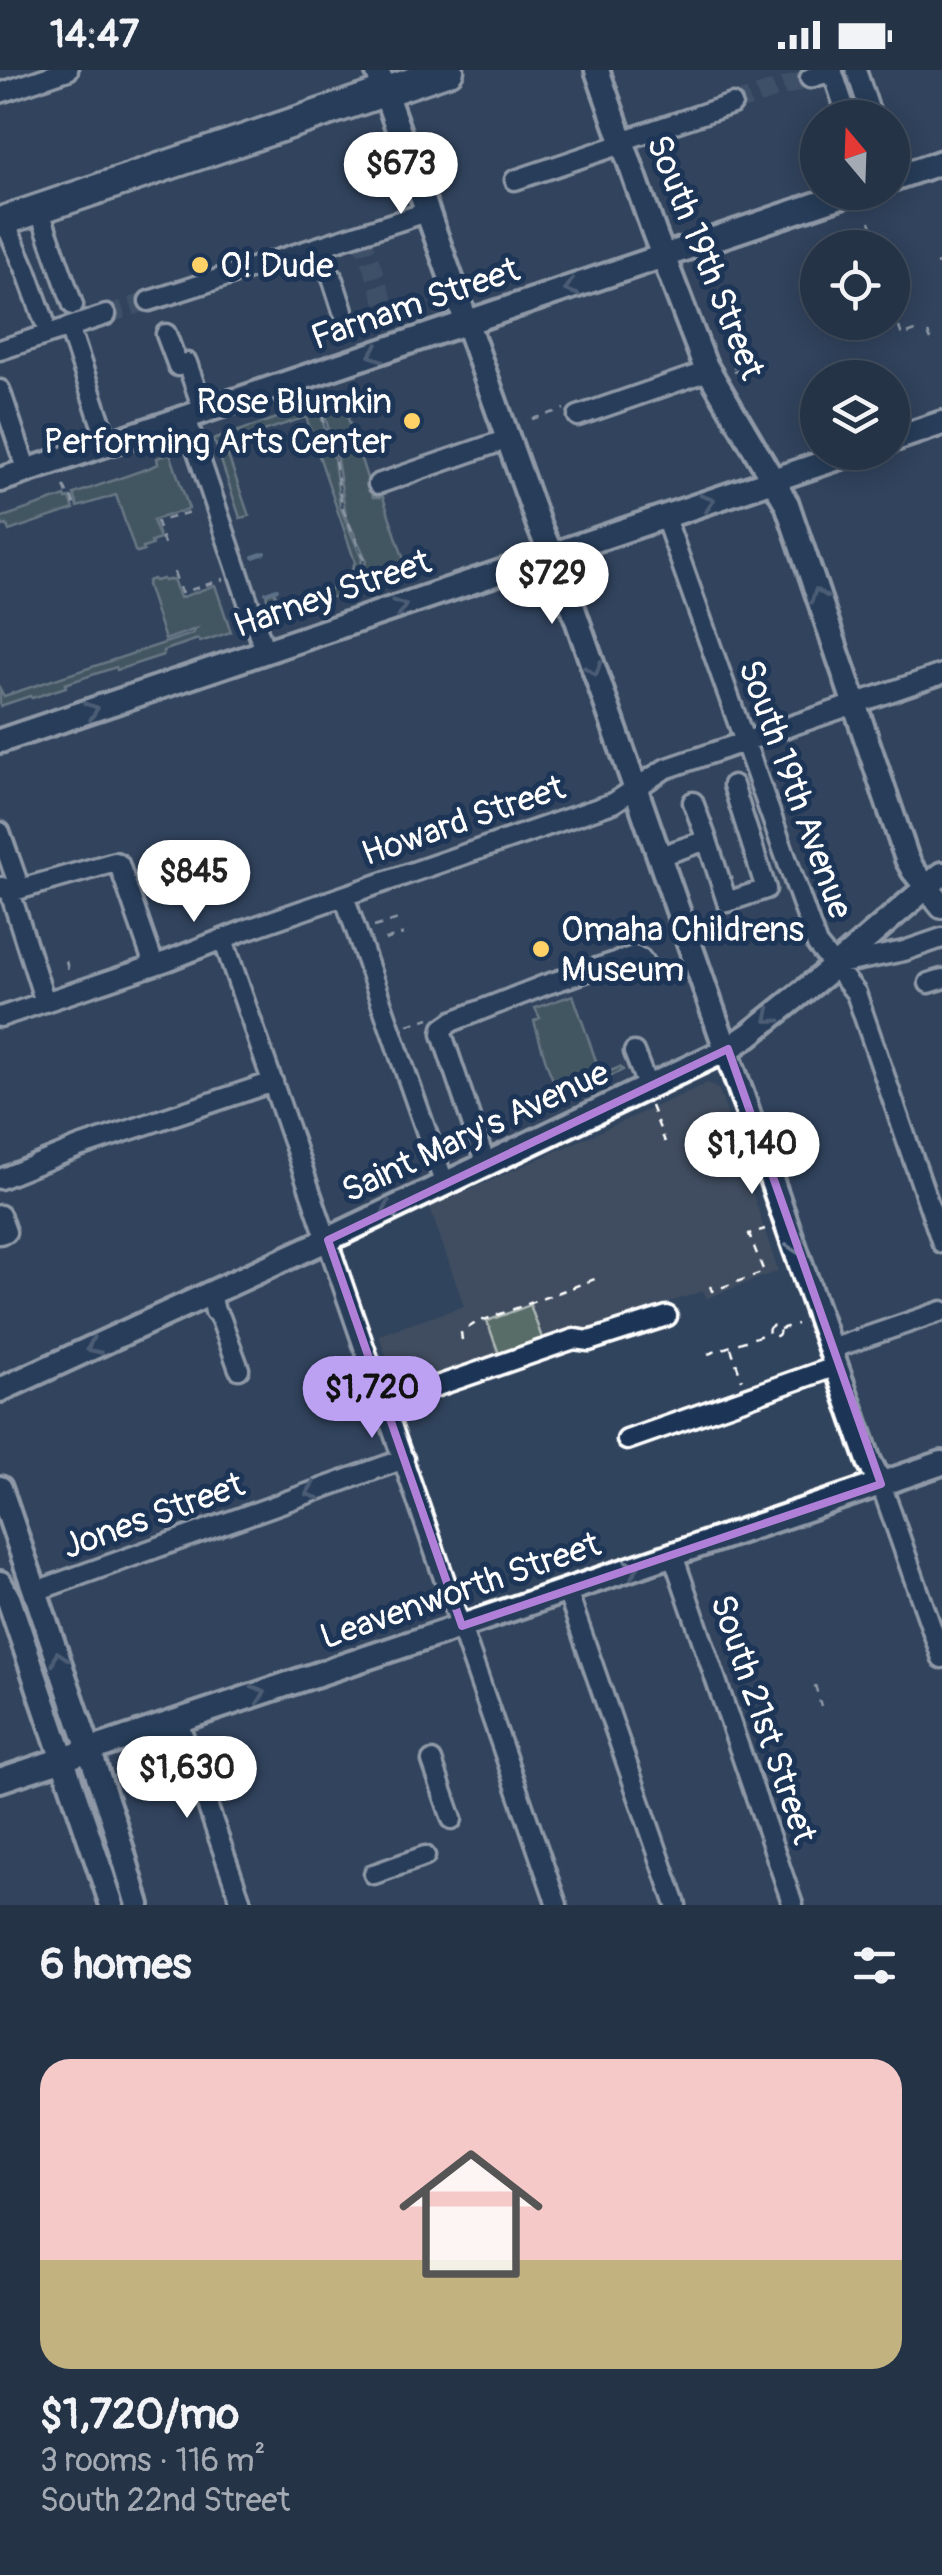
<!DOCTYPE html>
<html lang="en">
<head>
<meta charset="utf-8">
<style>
  :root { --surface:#253346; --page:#313f51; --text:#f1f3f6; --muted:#a3aab3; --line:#424e5f; --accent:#bca0f2 }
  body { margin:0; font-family:Pangolin,sans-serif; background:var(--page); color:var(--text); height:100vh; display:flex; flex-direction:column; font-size:38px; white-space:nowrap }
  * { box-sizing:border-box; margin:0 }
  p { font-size:32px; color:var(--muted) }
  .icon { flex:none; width:55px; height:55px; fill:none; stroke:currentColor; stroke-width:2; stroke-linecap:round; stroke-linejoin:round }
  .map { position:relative; height:1835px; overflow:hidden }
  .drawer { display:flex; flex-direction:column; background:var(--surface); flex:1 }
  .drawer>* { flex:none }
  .needle { width:65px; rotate:341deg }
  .fabs { position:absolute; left:800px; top:30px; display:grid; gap:20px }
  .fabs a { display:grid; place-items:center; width:110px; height:110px; border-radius:50%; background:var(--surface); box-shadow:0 5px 25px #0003,0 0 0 2px var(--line); font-size:50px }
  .price { position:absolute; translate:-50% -85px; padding:0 22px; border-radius:35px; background:#fff; color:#222; font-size:32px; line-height:65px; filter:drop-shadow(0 2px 5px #0008) }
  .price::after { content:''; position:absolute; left:50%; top:60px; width:30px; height:22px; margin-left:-15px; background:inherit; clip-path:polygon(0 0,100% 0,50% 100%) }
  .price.current { background:var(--accent); color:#111 }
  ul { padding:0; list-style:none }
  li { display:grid; align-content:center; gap:20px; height:530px; padding:0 40px }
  li span { display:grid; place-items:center; height:310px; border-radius:30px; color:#555 }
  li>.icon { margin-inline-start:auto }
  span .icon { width:180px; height:180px; fill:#fffc; stroke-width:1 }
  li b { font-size:42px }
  h2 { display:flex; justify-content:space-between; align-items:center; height:120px; padding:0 40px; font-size:42px }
  .status { display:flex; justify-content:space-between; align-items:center; height:70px; padding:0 50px; background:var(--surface); direction:ltr }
  .status svg { height:28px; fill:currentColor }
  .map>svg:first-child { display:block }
  .built { fill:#3f4e61 }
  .green { fill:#586d68; stroke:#acb6b4; stroke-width:2.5 }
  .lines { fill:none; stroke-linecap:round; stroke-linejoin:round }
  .stream { stroke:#91a9bc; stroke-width:4 }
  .minor-tunnel { stroke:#506075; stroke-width:18; stroke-dasharray:18 9; stroke-linecap:butt }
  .minor-casing { stroke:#fff; stroke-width:25 }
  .major-casing { stroke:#fff; stroke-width:30 }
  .highway-casing { stroke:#fff; stroke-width:35 }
  .path { stroke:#fff; stroke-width:2.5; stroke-dasharray:8 8; stroke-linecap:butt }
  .minor { stroke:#1d3557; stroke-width:18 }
  .major { stroke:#1d3557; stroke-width:22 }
  .highway { stroke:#1d3557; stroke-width:28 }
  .oneway { stroke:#6c7c92 }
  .marked { fill:none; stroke:#b080d9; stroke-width:8; stroke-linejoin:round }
  .poi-dot { fill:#ffd166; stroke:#1d3557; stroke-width:4 }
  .labels { text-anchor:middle; stroke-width:10; stroke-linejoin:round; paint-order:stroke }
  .street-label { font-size:35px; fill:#fff; stroke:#1d3557 }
  .poi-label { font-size:35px; fill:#fff; stroke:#1d3557; text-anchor:start }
</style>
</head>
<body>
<div class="status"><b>14:47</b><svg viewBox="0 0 49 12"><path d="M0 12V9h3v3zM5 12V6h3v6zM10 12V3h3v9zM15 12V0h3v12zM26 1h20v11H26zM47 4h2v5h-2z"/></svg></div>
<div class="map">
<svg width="942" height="1835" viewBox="0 0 942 1835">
  <rect width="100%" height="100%" fill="#31445d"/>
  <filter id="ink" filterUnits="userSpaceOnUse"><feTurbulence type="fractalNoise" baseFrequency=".01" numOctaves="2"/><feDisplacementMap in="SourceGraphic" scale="20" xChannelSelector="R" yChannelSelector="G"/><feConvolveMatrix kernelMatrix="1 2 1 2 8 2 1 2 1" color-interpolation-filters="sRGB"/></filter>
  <g filter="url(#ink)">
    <path class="built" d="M708 1013 719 1020 778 1201 707 1228 703 1221 398 1322 379 1265 464 1236 430 1138Z"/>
    <path class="green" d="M342 329 373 427H383L407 499 363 517 359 514 364 503 366 489 346 446 337 389 323 339 324 335Z
      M315 335 319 339 334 389 340 437 362 489 359 507 351 521 265 549 269 535 266 524 274 521 280 536 346 514 355 492 306 347 224 374 249 446 240 448 216 375 212 370Z
      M170 383 189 439 153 450 160 469 151 472 152 475 143 478 144 481 138 483 135 481 116 425 78 437 74 424 149 398 158 394 157 388Z
      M65 426 66 429 70 428 74 439 9 461 7 455 3 456 0 448Z
      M153 509 155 511 163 509 164 511 173 509 180 528 215 515 231 562 200 572 198 569 163 581V585L117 600 116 597 65 614 66 617 32 628 30 626 0 636V619L4 626 192 564 196 559 165 570 147 515 148 511Z
      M573 925 601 1005 620 997 623 1000 565 1029C549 1012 541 973 534 951L540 948 535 938Z
      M530 1235 542 1268 499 1284 487 1251Z"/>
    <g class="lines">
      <path class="stream" d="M253 487 265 483
        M266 523 277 519"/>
      <path class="minor-tunnel" d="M732 34 810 8
        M361 164 399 276
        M106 245 149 231"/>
      <defs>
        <path id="minor" d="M832 0 848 48
          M856 0 872 48
          M810 8 833 1
          M0 23 68 0
          M621 71 732 34
          M515 110 622 74
          M39 139 73 235
          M4 150 26 200 44 250
          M332 207 343 241
          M149 231 427 142
          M69 257 108 374
          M166 264 178 296
          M0 280 106 245
          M187 293 204 342
          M0 320 27 401
          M578 346 708 301
          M186 348 265 582
          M378 414 508 369
          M665 447 817 875 856 923 942 1173
          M0 762 20 819
          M707 770 727 832 766 819 733 715
          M660 786 707 770 693 732
          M2 817 10 822 45 932
          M10 822 115 792 119 794 154 895
          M344 826 445 1115
          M223 869 557 1835
          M835 895 904 881 942 868
          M929 913 942 909
          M0 947 167 891 248 859 613 733 665 699 942 604
          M634 982 648 1018
          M486 1095 442 964 443 958 453 951 545 915 634 886 641 889 645 895
          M0 1109 79 1077 273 1012
          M0 1145 6 1162 0 1164
          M211 1223 215 1242 220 1247 239 1299
          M831 1279 942 1241
          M385 1334 574 1269 589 1271 667 1246
          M627 1370 837 1296
          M881 1414 942 1588
          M673 1485 793 1835
          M36 1521 404 1389
          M567 1521 676 1835
          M178 1651 242 1835
          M432 1691 452 1749
          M374 1804 425 1786"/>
        <path id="major" d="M377 0 539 456 566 518 869 1391 881 1414
          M597 0 654 162 704 293 787 434 907 789 913 800 942 836
          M892 109 942 92
          M892 370 942 353
          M0 410 853 122
          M0 671 856 382
          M0 1320 346 1161 728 979 749 965 835 896 942 804
          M0 1418 114 1753 138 1835
          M0 1513 9 1530 112 1835
          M0 1710 462 1556 942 1393"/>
        <path id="highway" d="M0 152 449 0"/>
      </defs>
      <use href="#minor" class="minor-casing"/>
      <use href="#major" class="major-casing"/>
      <use href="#highway" class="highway-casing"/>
      <path class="path" d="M870 151 878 177
        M936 194 942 192
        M899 257 902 266 918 260
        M928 263 931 270
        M730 291 744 286
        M731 294 746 290
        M733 298 747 294
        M734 302 748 298
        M320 329 325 359 335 389 342 437 364 489 361 508 351 524
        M532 349 564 339
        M64 416 68 426 71 425 76 439
        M164 474 157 452 193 441
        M174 502 181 523 224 509
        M374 857 398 849
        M385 870 403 864
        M66 891 70 906
        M408 955 429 948
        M651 1036 665 1072
        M710 1216 712 1221 764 1202 749 1164 765 1159
        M768.5 1261a5.5 5.5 0 1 1 11 0a5.5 5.5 0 1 1-11 0Z
        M780 1259 797 1254
        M462 1270 461 1262 476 1253 595 1209
        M731 1278 742 1310
        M708 1284 768 1263
        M815 1615 821 1636"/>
      <use href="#minor" class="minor"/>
      <use href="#major" class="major"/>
      <use href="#highway" class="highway"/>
    </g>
    <defs><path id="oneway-chevron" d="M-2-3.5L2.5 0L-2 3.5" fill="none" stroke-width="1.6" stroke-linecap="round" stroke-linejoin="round" transform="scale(2.5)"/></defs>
    <g class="oneway">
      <use href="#oneway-chevron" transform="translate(571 218) rotate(161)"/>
      <use href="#oneway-chevron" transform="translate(375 284) rotate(161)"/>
      <use href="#oneway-chevron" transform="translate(708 432) rotate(-19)"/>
      <use href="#oneway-chevron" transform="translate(818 525) rotate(-109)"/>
      <use href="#oneway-chevron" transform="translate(400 537) rotate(-19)"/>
      <use href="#oneway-chevron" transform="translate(594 599) rotate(71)"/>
      <use href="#oneway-chevron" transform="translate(92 640) rotate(-19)"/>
      <use href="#oneway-chevron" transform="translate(771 947) rotate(140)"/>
      <use href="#oneway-chevron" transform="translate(388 1141) rotate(155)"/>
      <use href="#oneway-chevron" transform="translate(796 1177) rotate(71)"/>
      <use href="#oneway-chevron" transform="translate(93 1277) rotate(155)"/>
      <use href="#oneway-chevron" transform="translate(312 1422) rotate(160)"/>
      <use href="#oneway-chevron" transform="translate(633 1498) rotate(-19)"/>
      <use href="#oneway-chevron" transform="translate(59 1588) rotate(-108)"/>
      <use href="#oneway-chevron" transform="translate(259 1624) rotate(-18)"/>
    </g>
  </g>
  <path d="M0 0H942V1835H0ZM728 979 881 1414 462 1556 328 1170Z" fill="#31445d" fill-opacity=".55" fill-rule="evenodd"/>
  <path class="marked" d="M728 979 881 1414 462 1556 328 1170Z"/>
  <g class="poi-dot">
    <circle cx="200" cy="195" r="10"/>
    <circle cx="412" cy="351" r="10"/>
    <circle cx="541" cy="879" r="10"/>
  </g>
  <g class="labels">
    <g class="street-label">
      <text transform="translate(706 187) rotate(68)" y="12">South 19th Street</text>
      <text transform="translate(415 233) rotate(-19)" y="12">Farnam Street</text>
      <text transform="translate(332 523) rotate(-19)" y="12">Harney Street</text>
      <text transform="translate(796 719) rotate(70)" y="12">South 19th Avenue</text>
      <text transform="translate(463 750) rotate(-19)" y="12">Howard Street</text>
      <text transform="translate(475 1061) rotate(-25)" y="12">Saint Mary's Avenue</text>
      <text transform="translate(153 1445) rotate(-20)" y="12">Jones Street</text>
      <text transform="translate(460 1520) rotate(-19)" y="12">Leavenworth Street</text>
      <text transform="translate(764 1649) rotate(71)" y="12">South 21st Street</text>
    </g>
    <g class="poi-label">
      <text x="220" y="207">O! Dude</text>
      <text x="392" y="343" text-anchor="end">Rose Blumkin<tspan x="392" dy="40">Performing Arts Center</tspan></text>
      <text x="561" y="871">Omaha Childrens<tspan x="561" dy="40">Museum</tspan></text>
    </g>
  </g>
</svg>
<div class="fabs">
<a><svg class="needle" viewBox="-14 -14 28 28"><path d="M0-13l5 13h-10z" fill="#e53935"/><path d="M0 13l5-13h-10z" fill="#a3aab3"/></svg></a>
<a><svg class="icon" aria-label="locate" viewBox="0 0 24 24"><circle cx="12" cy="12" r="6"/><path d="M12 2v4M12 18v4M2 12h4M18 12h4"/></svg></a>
<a><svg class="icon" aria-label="layers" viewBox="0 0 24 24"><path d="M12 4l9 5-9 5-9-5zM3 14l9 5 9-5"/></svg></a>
</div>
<b class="price" style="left:401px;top:147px">$673</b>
<b class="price" style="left:552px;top:557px">$729</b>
<b class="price" style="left:194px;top:855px">$845</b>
<b class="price" style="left:752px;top:1127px">$1,140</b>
<b class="price current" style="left:372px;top:1371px">$1,720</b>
<b class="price" style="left:187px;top:1751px">$1,630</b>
</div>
<section class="drawer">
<h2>6 homes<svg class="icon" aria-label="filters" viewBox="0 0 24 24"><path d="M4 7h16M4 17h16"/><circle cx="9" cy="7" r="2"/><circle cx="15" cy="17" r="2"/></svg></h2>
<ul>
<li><span style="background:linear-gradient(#f6c9c9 65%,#c2b280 0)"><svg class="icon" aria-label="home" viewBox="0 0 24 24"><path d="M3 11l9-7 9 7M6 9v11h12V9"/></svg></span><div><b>$1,720/mo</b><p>3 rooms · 116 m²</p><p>South 22nd Street</p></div></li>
</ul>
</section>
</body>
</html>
